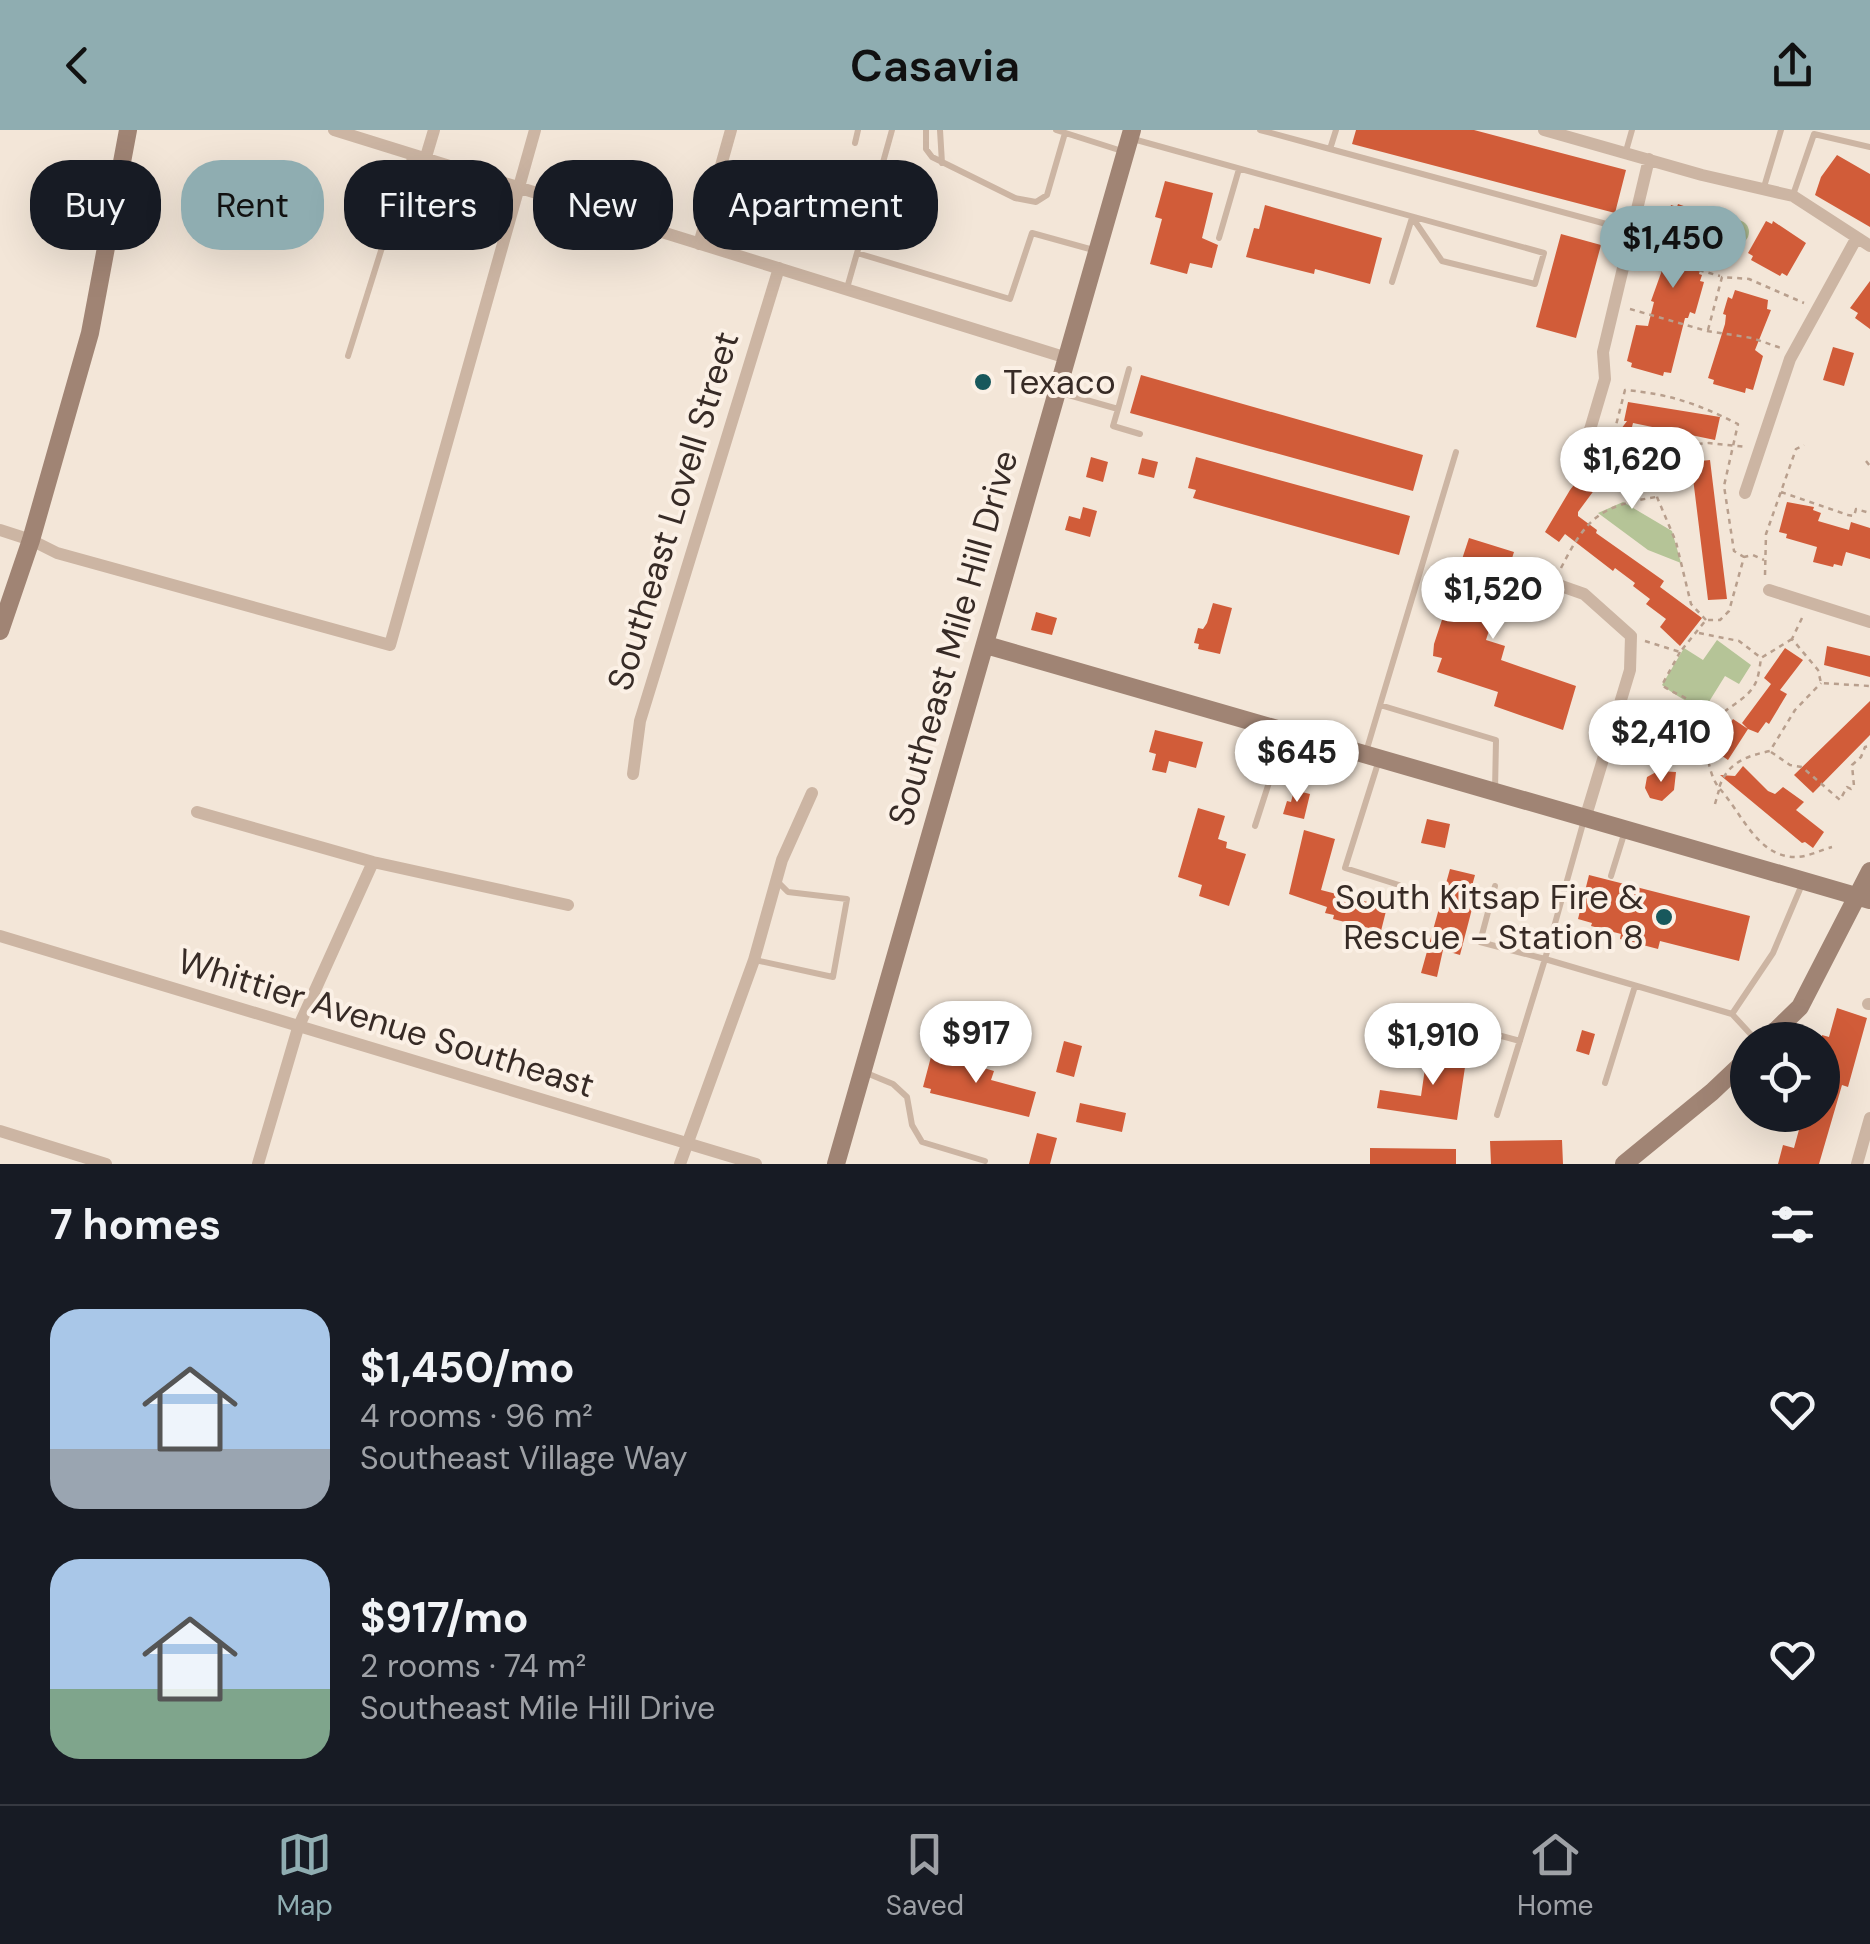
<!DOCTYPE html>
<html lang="en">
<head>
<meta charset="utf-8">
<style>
  :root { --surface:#171b24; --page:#242831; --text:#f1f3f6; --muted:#9ea1a6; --line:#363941; --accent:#8fadb1 }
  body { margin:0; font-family:"DM Sans",sans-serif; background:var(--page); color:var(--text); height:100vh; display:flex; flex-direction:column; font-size:38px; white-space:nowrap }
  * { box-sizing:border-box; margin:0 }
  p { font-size:32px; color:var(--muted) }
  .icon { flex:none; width:55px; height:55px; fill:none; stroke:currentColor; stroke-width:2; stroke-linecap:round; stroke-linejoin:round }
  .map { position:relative; height:1034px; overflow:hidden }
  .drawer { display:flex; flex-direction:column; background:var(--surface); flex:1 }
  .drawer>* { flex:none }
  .banner { position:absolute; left:30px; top:30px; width:1000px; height:90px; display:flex; gap:20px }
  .buttons { position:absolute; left:1730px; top:892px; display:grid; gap:20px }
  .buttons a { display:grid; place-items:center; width:110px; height:110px; border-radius:50%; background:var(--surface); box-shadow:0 10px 40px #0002; font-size:50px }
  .price { position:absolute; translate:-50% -85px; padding:0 22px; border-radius:35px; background:#fff; color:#222; font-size:32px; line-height:65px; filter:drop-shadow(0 2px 5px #0008) }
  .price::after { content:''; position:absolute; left:50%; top:60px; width:30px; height:22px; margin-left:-15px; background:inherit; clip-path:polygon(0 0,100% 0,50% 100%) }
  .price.on { background:var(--accent); color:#111 }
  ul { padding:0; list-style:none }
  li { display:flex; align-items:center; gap:30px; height:250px; padding:0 50px }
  li span { display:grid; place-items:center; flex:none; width:280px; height:200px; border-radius:30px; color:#555 }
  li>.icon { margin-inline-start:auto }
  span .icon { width:120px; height:120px; fill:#fffc; stroke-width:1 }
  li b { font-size:42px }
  h2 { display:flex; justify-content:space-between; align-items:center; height:120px; padding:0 50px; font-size:42px }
  .chip { padding:0 35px; border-radius:40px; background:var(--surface); box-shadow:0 10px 40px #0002; font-size:35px; line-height:90px }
  .chip.on { background:var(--accent); color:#111 }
  header { display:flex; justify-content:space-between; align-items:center; height:130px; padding:0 50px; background:var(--accent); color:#111; font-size:45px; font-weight:600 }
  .tab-bar { display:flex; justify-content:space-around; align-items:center; height:140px; border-top:2px solid var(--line); background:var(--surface); font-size:28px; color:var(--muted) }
  .tab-bar a { display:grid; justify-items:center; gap:5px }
  .tab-bar .on { color:var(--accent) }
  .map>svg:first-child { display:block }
  .green { fill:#b5c497 }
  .building { fill:#d15c39 }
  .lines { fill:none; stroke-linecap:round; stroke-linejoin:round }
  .path { stroke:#b89f8d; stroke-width:2.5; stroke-dasharray:5 5; stroke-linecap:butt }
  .lane { stroke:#ccb5a3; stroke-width:6 }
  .street { stroke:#ccb5a3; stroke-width:12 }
  .secondary { stroke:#a08474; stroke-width:18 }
  .poi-dot { fill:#18585c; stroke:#fbf0e5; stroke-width:4 }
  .labels { text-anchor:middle; stroke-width:8; stroke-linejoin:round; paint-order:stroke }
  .poi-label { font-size:35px; fill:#372b26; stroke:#fbf0e5; text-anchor:start }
  .street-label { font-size:35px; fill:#372b26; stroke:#fbf0e5 }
</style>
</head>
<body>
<header><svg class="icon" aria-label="back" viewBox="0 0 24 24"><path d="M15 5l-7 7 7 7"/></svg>Casavia<svg class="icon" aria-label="share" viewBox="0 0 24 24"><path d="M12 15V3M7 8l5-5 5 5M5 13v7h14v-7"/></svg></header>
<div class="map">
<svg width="1870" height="1034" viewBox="0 0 1870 1034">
  <rect width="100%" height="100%" fill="#f3e6d8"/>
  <path class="green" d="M1725 102a12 12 0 1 1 24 0a12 12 0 1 1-24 0Z
    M1623 372 1672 401 1681 433 1648 420 1598 383Z
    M1717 510 1751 535 1739 554 1725 546 1702 583C1689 570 1676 567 1662 555L1684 518 1703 530Z"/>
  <path class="building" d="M1356 0H1474L1626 40 1615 83 1352 14Z
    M1837 25 1870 44V97L1815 65 1821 47Z
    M1165 51 1213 63 1202 108 1218 115 1212 138 1190 133 1187 144 1150 134 1162 89 1155 87Z
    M1678 74 1715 87 1699 144 1702 145 1700 151 1704 152 1695 184 1690 182 1688 188H1685L1671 243 1664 242 1663 246 1631 237 1632 233 1627 231 1636 195 1648 196 1654 172 1651 171 1670 118 1661 111 1671 75 1677 77Z
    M1265 75 1382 108 1370 154 1315 139 1314 144 1246 127 1254 98 1259 99Z
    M1766 91 1772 94 1773 91 1806 113 1787 146 1782 143 1780 146 1751 130 1753 126 1748 123Z
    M1561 104 1601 115 1576 208 1536 197Z
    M1870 151V199L1855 188 1858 183 1850 178Z
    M1735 160 1768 170 1767 179 1771 180 1755 220 1763 226 1753 260 1746 258 1745 263 1713 254 1714 250 1708 248 1725 194 1726 185 1723 184 1728 167 1732 169Z
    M1833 217 1854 223 1844 256 1823 250Z
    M1141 245 1423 325 1413 361 1130 283Z
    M1628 272 1720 287 1715 310 1633 293 1628 313 1632 317 1604 355 1598 361 1595 359 1578 382V386L1597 400 1596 403 1664 451 1660 457 1702 488 1680 516 1660 497 1666 489 1646 474 1650 469 1633 456 1635 453 1615 438 1613 441 1565 404 1559 412 1545 402 1570 360 1586 339 1589 342 1627 291H1624Z
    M1091 327 1108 332 1103 352 1086 347Z
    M1196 327 1410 386 1399 425 1193 368 1196 360 1188 358Z
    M1142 328 1158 332 1154 348 1138 344Z
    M1710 330 1727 469 1708 470 1691 332Z
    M1787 372 1814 377 1813 380 1821 383 1818 391 1849 400 1851 392 1870 398V429L1846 422 1842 436 1834 434 1833 437 1813 432 1817 417 1786 408 1787 404 1779 402Z
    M1083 377 1097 381 1090 407 1065 400 1069 386 1080 389Z
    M1469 408 1514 422 1486 510 1505 516 1501 530 1576 556 1563 600 1494 576 1498 562 1437 542 1442 528 1433 526 1434 514Z
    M1213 473 1232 478 1220 524 1198 519 1199 514 1194 513 1198 498 1203 499 1207 493Z
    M1036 482 1057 488 1052 505 1031 500Z
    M1827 516 1870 526V547L1824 535Z
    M1785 518 1803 530 1780 560 1787 564 1769 594 1766 592 1758 603 1748 599 1728 630 1712 619 1733 589 1748 599 1742 593 1771 554 1764 548Z
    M1870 571V605L1813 663 1794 645Z
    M1670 592 1681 595 1686 604 1678 624 1664 617 1659 608 1662 598Z
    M1155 600 1203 612 1196 638 1169 631 1166 643 1152 640 1156 624 1149 622Z
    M1743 636 1768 661 1775 664 1783 657 1804 672 1796 680 1824 702 1813 718 1805 712 1802 713 1720 645 1735 646Z
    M1658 641 1676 642 1674 660 1662 671 1650 668 1645 658 1647 647Z
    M1294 660 1310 664 1304 689 1283 684 1287 671 1291 672Z
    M1198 678 1225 686 1218 709 1227 712 1226 718 1246 724 1229 776 1199 766 1202 755 1178 747Z
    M1427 689 1450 694 1445 718 1421 713Z
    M1304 700 1335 709 1321 760 1387 777 1381 801 1333 789 1334 785 1325 783 1327 777 1289 764Z
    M1450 739 1475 745 1467 774 1473 775 1460 825 1443 820 1437 847 1421 843Z
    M1589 745 1750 786 1739 831 1660 811 1658 819 1620 809 1621 804 1591 796 1592 793 1578 789Z
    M1837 878 1867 888 1848 957 1842 955 1819 1034H1778L1783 1015 1794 1018 1803 985H1822L1826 931H1822V905L1829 907Z
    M1582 900 1595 904 1589 925 1576 921Z
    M1064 911 1082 916 1074 947 1056 942Z
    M1428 918 1467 924 1457 990 1377 978 1380 960 1421 966Z
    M932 923 994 941 991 950 1036 962 1029 987 930 963 931 959 923 957Z
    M1080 973 1126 983 1122 1002 1076 992Z
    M1037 1003 1057 1008 1050 1034H1029Z
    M1562 1010 1563 1034H1491L1490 1011Z
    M1370 1018 1456 1019V1034H1370Z"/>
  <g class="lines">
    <path class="path" d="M1641 124 1720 146
      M1630 179 1707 201 1752 208 1781 218
      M1708 200 1722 147 1749 149 1804 173
      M1604 300 1664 317
      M1614 303 1625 260C1670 264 1698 274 1738 294L1724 356 1734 421 1744 427
      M1866 331 1870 336
      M1781 362 1848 385 1854 386 1856 379 1870 383
      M1561 438C1587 387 1600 376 1656 367
      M1765 445 1766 404 1796 319 1804 315
      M1802 488 1792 509 1818 540 1821 553 1870 556
      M1706 490 1691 474 1676 412 1657 367 1655 335 1665 317 1709 313 1746 317
      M1699 503 1739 511 1760 527
      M1792 509 1761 528C1760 535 1759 545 1756 552 1748 570 1727 576 1716 590 1702 609 1707 642 1719 658 1727 633 1746 626 1770 621L1795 580 1821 553
      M1645 511 1680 522 1706 490H1720L1729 481 1744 427 1753 425 1764 430
      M1680 522 1662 555C1672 563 1685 566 1693 573 1701 580 1705 585 1714 590
      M1771 622 1790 635 1802 637 1840 670 1847 657 1851 659 1854 656 1852 635 1861 627 1865 617 1870 616
      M1720 659C1741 682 1757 726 1794 727 1805 728 1821 720 1832 717
      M1715 674 1719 660"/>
    <path class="lane" d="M926 0V19L932 27 1015 68 1036 72 1047 65 1065 3
      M940 0 942 33
      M1056 0 1122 21
      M1260 0 1330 19 1336 0
      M1133 9 1544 123 1535 154 1442 131 1412 87
      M855 13 858 0
      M1330 19 1632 101
      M1626 21 1632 0
      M1764 57 1781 0
      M1793 65 1814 4 1870 17
      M870 79 892 0
      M1219 108 1239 39
      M857 123 870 79 916 92
      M1392 152 1412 88
      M847 158 857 123 1010 169 1032 103 1097 121
      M348 226 411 25
      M1058 262 1118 279 1129 239
      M1118 279 1113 296 1140 304
      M1456 322 1380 575 1496 610 1495 661
      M1366 622 1380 575
      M1379 630 1345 738 1399 755
      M1255 696 1285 603
      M1611 746 1625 701
      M1495 756 1480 812 1545 829 1584 690
      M755 830 833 847 847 769 788 762 778 752
      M1402 879 1520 911
      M1732 884 1756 910
      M864 942 893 954 907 967 912 995 922 1012 985 1031
      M1605 953 1635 856
      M1497 985 1545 829 1732 884 1773 823 1803 752"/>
    <path class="street" d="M334 0 1067 228
      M1544 0 1702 45 1793 66 1870 116
      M425 30 434 0
      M699 114 731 0
      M1589 303 1605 249 1603 222 1649 29
      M1745 363 1790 229 1856 109
      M0 400 31 410 57 423 390 515 535 0
      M1547 451 1584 464 1631 506 1630 540 1585 689
      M1769 460 1870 492
      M633 644 640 591 779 138
      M197 682 373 732 568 775
      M0 806 756 1034
      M1868 874H1870
      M0 1001 106 1034
      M258 1034 298 898 373 732
      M680 1034 754 830 782 730 812 663
      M1857 1034 1870 988"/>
    <path class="secondary" d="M0 501 31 410 90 203 128 0
      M986 515 1870 770
      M1766 910 1800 877 1870 741
      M836 1034 1132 0
      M1624 1034 1712 962 1748 928"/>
  </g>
  <g class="poi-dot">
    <circle cx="983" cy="252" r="10"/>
    <circle cx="1664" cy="787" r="10"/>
  </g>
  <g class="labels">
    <g class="poi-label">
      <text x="1003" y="264">Texaco</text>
      <text x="1644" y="779" text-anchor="end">South Kitsap Fire &amp;<tspan x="1644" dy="40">Rescue - Station 8</tspan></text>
    </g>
    <g class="street-label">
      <text transform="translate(673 381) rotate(-73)" y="12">Southeast Lovell Street</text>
      <text transform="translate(953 508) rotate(-74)" y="12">Southeast Mile Hill Drive</text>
      <text transform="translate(386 893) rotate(17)" y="12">Whittier Avenue Southeast</text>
    </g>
  </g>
</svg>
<div class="buttons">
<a><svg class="icon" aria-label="locate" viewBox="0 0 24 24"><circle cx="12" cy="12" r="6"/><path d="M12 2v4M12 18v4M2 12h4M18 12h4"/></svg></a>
</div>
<b class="price on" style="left:1673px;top:161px">$1,450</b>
<b class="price" style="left:1632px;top:382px">$1,620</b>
<b class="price" style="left:1493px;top:512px">$1,520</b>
<b class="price" style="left:1661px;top:655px">$2,410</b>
<b class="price" style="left:1297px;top:675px">$645</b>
<b class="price" style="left:976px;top:956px">$917</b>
<b class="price" style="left:1433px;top:958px">$1,910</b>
<div class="banner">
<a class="chip">Buy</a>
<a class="chip on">Rent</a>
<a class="chip">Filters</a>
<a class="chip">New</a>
<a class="chip">Apartment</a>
</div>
</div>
<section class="drawer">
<h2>7 homes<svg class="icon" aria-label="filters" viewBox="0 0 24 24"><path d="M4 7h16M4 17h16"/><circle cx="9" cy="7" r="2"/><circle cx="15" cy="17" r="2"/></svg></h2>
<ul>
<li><span style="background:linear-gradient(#a9c7e8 70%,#9aa5b1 0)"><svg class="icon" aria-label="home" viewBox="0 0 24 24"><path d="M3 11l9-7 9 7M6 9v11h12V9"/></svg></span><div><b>$1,450/mo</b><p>4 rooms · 96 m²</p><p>Southeast Village Way</p></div><svg class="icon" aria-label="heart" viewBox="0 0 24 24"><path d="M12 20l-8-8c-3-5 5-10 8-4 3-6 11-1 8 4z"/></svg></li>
<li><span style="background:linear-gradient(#a9c7e8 65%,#7fa58c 0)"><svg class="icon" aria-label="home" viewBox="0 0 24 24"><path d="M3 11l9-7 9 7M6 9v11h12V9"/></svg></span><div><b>$917/mo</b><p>2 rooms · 74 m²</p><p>Southeast Mile Hill Drive</p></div><svg class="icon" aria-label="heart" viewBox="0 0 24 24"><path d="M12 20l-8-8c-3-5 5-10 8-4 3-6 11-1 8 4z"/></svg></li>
</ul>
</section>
<nav class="tab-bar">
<a class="on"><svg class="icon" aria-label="map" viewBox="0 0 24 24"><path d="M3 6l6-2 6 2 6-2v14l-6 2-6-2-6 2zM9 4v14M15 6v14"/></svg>Map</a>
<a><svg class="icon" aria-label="saved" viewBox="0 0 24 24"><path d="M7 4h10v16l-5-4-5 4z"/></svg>Saved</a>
<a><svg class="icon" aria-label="home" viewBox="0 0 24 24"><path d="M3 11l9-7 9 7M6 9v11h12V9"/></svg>Home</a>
</nav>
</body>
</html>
